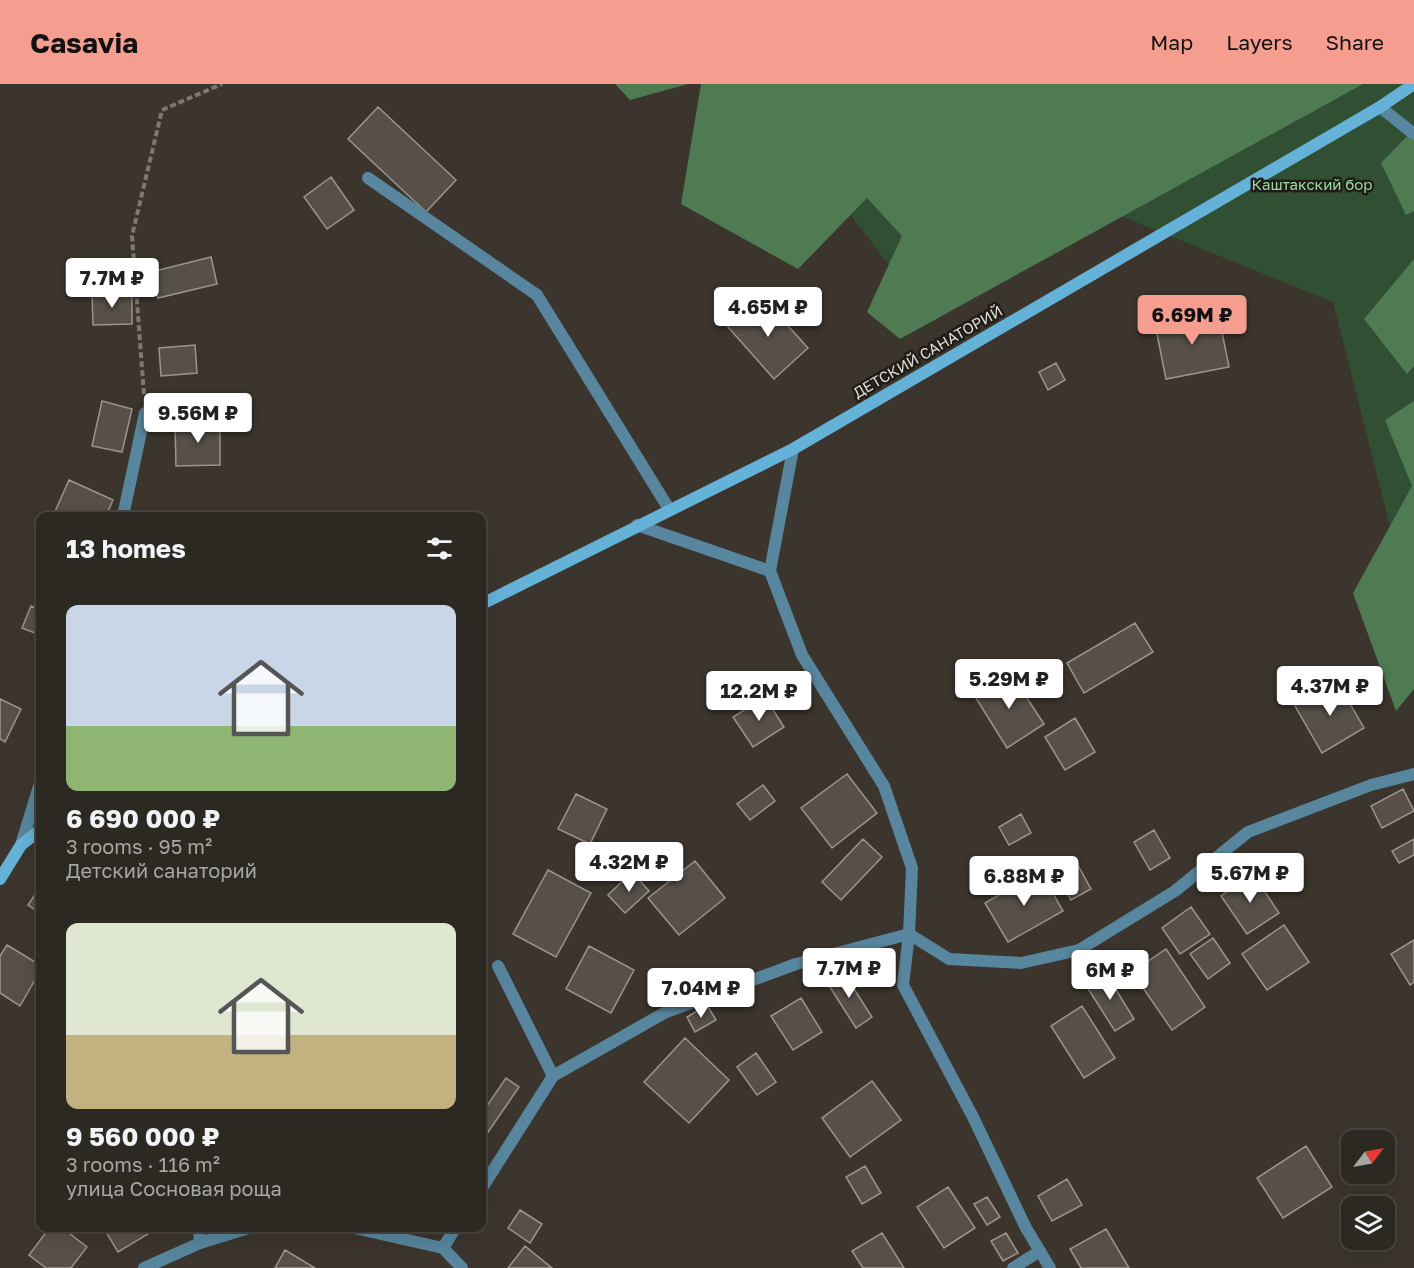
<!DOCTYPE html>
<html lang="en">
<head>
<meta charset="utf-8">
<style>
  :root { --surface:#2c2822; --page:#38342f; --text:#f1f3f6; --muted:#a6a6a5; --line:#484440; --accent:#f59d8f }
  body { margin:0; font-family:"Golos Text",sans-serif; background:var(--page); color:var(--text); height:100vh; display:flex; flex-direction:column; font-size:22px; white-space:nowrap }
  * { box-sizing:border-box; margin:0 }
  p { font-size:20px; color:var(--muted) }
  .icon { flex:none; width:33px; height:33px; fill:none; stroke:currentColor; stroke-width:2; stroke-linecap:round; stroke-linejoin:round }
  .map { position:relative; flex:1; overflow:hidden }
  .details { position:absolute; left:36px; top:428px; width:450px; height:720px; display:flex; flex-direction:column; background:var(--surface); border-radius:12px; box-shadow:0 6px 24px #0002,0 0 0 2px var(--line) }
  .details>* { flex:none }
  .needle { width:39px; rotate:58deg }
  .fabs { position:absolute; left:1341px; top:1046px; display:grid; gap:12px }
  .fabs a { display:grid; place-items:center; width:54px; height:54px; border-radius:12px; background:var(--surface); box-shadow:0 6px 24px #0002,0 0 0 2px var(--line); font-size:30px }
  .price { position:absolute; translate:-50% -51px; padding:0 14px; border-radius:6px; background:#fff; color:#222; font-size:20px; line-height:39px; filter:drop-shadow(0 2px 3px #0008) }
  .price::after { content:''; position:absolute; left:50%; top:36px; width:18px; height:14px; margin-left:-9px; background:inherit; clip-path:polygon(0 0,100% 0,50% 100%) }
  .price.on { background:var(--accent); color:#111 }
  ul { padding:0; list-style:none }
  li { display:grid; align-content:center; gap:12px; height:318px; padding:0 30px }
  li span { display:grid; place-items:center; height:186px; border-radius:12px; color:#555 }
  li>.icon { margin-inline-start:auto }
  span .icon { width:108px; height:108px; fill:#fffc; stroke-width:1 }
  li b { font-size:26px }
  h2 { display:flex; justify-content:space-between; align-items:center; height:72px; padding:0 30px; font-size:26px }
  header { display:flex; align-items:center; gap:36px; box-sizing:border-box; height:84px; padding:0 30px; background:var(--accent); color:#111 }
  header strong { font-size:28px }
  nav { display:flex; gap:33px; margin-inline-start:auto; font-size:21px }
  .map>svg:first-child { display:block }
  .green { fill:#304f33 }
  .forest { fill:#4f7b53 }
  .building { fill:#575049; stroke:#9d958d; stroke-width:1.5 }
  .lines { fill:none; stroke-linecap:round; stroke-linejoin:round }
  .path { stroke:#7d7871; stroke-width:4; stroke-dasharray:6 3; stroke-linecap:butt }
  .lane { stroke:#57869e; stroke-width:12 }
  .street { stroke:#57869e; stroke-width:12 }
  .secondary { stroke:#65b2d9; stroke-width:12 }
  .labels { text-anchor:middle; stroke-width:5; stroke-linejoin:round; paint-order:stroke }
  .park-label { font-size:15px; fill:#99db9d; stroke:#201d19 }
  .street-label { font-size:15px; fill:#dedad5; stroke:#201d19 }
</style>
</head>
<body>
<header>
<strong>Casavia</strong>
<nav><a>Map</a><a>Layers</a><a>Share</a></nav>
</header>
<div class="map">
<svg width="1414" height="1184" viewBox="0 0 1414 1184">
  <rect width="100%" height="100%" fill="#3b352d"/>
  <path class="green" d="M751 0H1414V537L1333 218 1091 120 917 218Z"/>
  <path class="forest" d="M615 0H688L630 16Z
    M701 0H1363L900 255 867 228 902 152 867 114 798 185 681 120Z
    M1414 45V127L1406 131 1381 79Z
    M1414 175V282L1407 290 1364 235Z
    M1414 317V605L1396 627 1353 509 1412 402 1385 336Z"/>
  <path class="building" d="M378 23 456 96 426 128 348 55Z
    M331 93 354 126 327 145 304 113Z
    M211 173 217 200 158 214 151 188Z
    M92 210H132V240L93 241Z
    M762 213 808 264 774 295 728 243Z
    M1218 228 1229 283 1166 295 1155 240Z
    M195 261 197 289 161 292 159 264Z
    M1056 279 1065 296 1048 306 1039 288Z
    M102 317 132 325 122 368 92 362Z
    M220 339V381L176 382 175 340Z
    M69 396 113 416 106 432H53Z
    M31 522 40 526V551L22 544Z
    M1135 539 1153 568 1084 609 1067 579Z
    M1010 588 1044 640 1007 664 974 611Z
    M1337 597 1364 644 1322 669 1295 622Z
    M765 613 784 643 753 663 733 633Z
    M0 615 21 625 5 658 0 655Z
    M1075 634 1095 668 1065 686 1045 653Z
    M847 690 877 729 832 764 801 724Z
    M763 701 775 717 750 736 737 720Z
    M1403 705 1414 727 1382 744 1371 722Z
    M576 710 607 725 590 760 558 745Z
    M1021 730 1031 749 1009 761 999 743Z
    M1154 746 1170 774 1150 786 1134 758Z
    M863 755 882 773 841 816 822 798Z
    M1414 755V771L1399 779 1392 767Z
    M1074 774 1091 805 1071 816 1054 785Z
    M695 777 725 814 679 851 648 814Z
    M548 786 591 809 556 873 513 850Z
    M1040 787 1063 827 1008 858 985 819Z
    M632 788 649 807 625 829 608 811Z
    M1253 790 1279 829 1247 850 1221 812Z
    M40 803V829L28 821Z
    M1191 823 1210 850 1180 870 1162 844Z
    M1284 841 1309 878 1267 906 1242 870Z
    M1213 854 1230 879 1208 895 1190 870Z
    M1414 856V898L1410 901 1391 870Z
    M7 861 40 881V887L20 922 0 909V872Z
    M589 862 634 886 611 929 566 905Z
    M1166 865 1205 923 1172 946 1132 888Z
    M842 886 872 933 856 944 826 897Z
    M1105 888 1134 935 1115 947 1085 900Z
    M801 914 822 948 793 966 771 932Z
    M707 921 716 936 695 948 687 933Z
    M1082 922 1115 974 1084 994 1051 942Z
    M685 954 729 996 689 1039 644 998Z
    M756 969 776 998 757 1011 737 983Z
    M506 994 519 1003 482 1057V1029Z
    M872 997 901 1036 850 1073 822 1034Z
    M1306 1062 1332 1103 1283 1134 1257 1094Z
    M865 1082 881 1109 862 1120 846 1093Z
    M1067 1095 1082 1121 1052 1137 1038 1112Z
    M948 1103 975 1144 944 1164 917 1123Z
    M987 1113 1000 1133 987 1141 974 1120Z
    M520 1126 542 1140 530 1159 508 1144Z
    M50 1143H61L87 1163 71 1184H46L29 1171Z
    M103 1143H144L148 1150 118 1168Z
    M1106 1145 1129 1184H1081L1070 1165Z
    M882 1149 904 1184H863L852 1167Z
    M1006 1149 1018 1169 1003 1177 991 1157Z
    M525 1162 552 1184H508Z
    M285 1166 315 1184H275Z"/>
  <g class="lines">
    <path class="path" d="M144 310 132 152 162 26 222 0"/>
    <path class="lane" d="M368 94 537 211 669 425
      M498 882 553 992
      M199 1143 200 1159
      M1013 1184 1040 1167"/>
    <path class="street" d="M1380 23 1414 50
      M123 432 145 329
      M637 441 770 487 793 365
      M21 761 40 699
      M482 1104 553 992 666 928 796 880 909 850 912 784 884 702 802 571 770 487
      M350 1143 443 1164 462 1184
      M443 1164 456 1143
      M144 1184 200 1159 252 1143
      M1050 1184 1026 1144 973 1033 903 901 909 850 949 875 1021 879 1079 866 1175 807 1248 748 1371 701 1414 690"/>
    <path class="secondary" d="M482 520 793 365 1380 23 1414 0
      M0 795 21 761 40 746"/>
  </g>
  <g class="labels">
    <g class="park-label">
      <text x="1312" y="106">Каштакский бор</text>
    </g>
    <g class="street-label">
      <text transform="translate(928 268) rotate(-30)" y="5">ДЕТСКИЙ САНАТОРИЙ</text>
    </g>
  </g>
</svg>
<div class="fabs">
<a><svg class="needle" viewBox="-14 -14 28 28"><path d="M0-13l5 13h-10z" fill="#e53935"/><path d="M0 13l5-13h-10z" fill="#a6a6a5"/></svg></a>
<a><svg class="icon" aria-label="layers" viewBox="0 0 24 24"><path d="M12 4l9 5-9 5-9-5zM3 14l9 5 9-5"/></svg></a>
</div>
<b class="price" style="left:112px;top:225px">7.7M ₽</b>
<b class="price" style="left:768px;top:254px">4.65M ₽</b>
<b class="price on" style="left:1192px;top:262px">6.69M ₽</b>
<b class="price" style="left:198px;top:360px">9.56M ₽</b>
<b class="price" style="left:1009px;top:626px">5.29M ₽</b>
<b class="price" style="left:1330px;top:633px">4.37M ₽</b>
<b class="price" style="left:759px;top:638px">12.2M ₽</b>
<b class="price" style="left:629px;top:809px">4.32M ₽</b>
<b class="price" style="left:1250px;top:820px">5.67M ₽</b>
<b class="price" style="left:1024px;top:823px">6.88M ₽</b>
<b class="price" style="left:849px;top:915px">7.7M ₽</b>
<b class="price" style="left:1110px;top:917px">6M ₽</b>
<b class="price" style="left:701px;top:935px">7.04M ₽</b>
<section class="details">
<h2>13 homes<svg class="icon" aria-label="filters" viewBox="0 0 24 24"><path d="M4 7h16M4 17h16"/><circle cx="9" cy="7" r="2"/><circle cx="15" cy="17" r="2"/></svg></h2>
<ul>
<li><span style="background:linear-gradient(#c9d6e8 65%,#8fb573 0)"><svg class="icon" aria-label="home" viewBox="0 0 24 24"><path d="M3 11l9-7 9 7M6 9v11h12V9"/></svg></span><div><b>6 690 000 ₽</b><p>3 rooms · 95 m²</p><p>Детский санаторий</p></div></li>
<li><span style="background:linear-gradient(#dfe7d0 60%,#c2b280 0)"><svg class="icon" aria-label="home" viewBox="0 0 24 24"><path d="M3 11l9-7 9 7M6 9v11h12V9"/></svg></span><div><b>9 560 000 ₽</b><p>3 rooms · 116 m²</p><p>улица Сосновая роща</p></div></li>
</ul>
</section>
</div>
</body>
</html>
